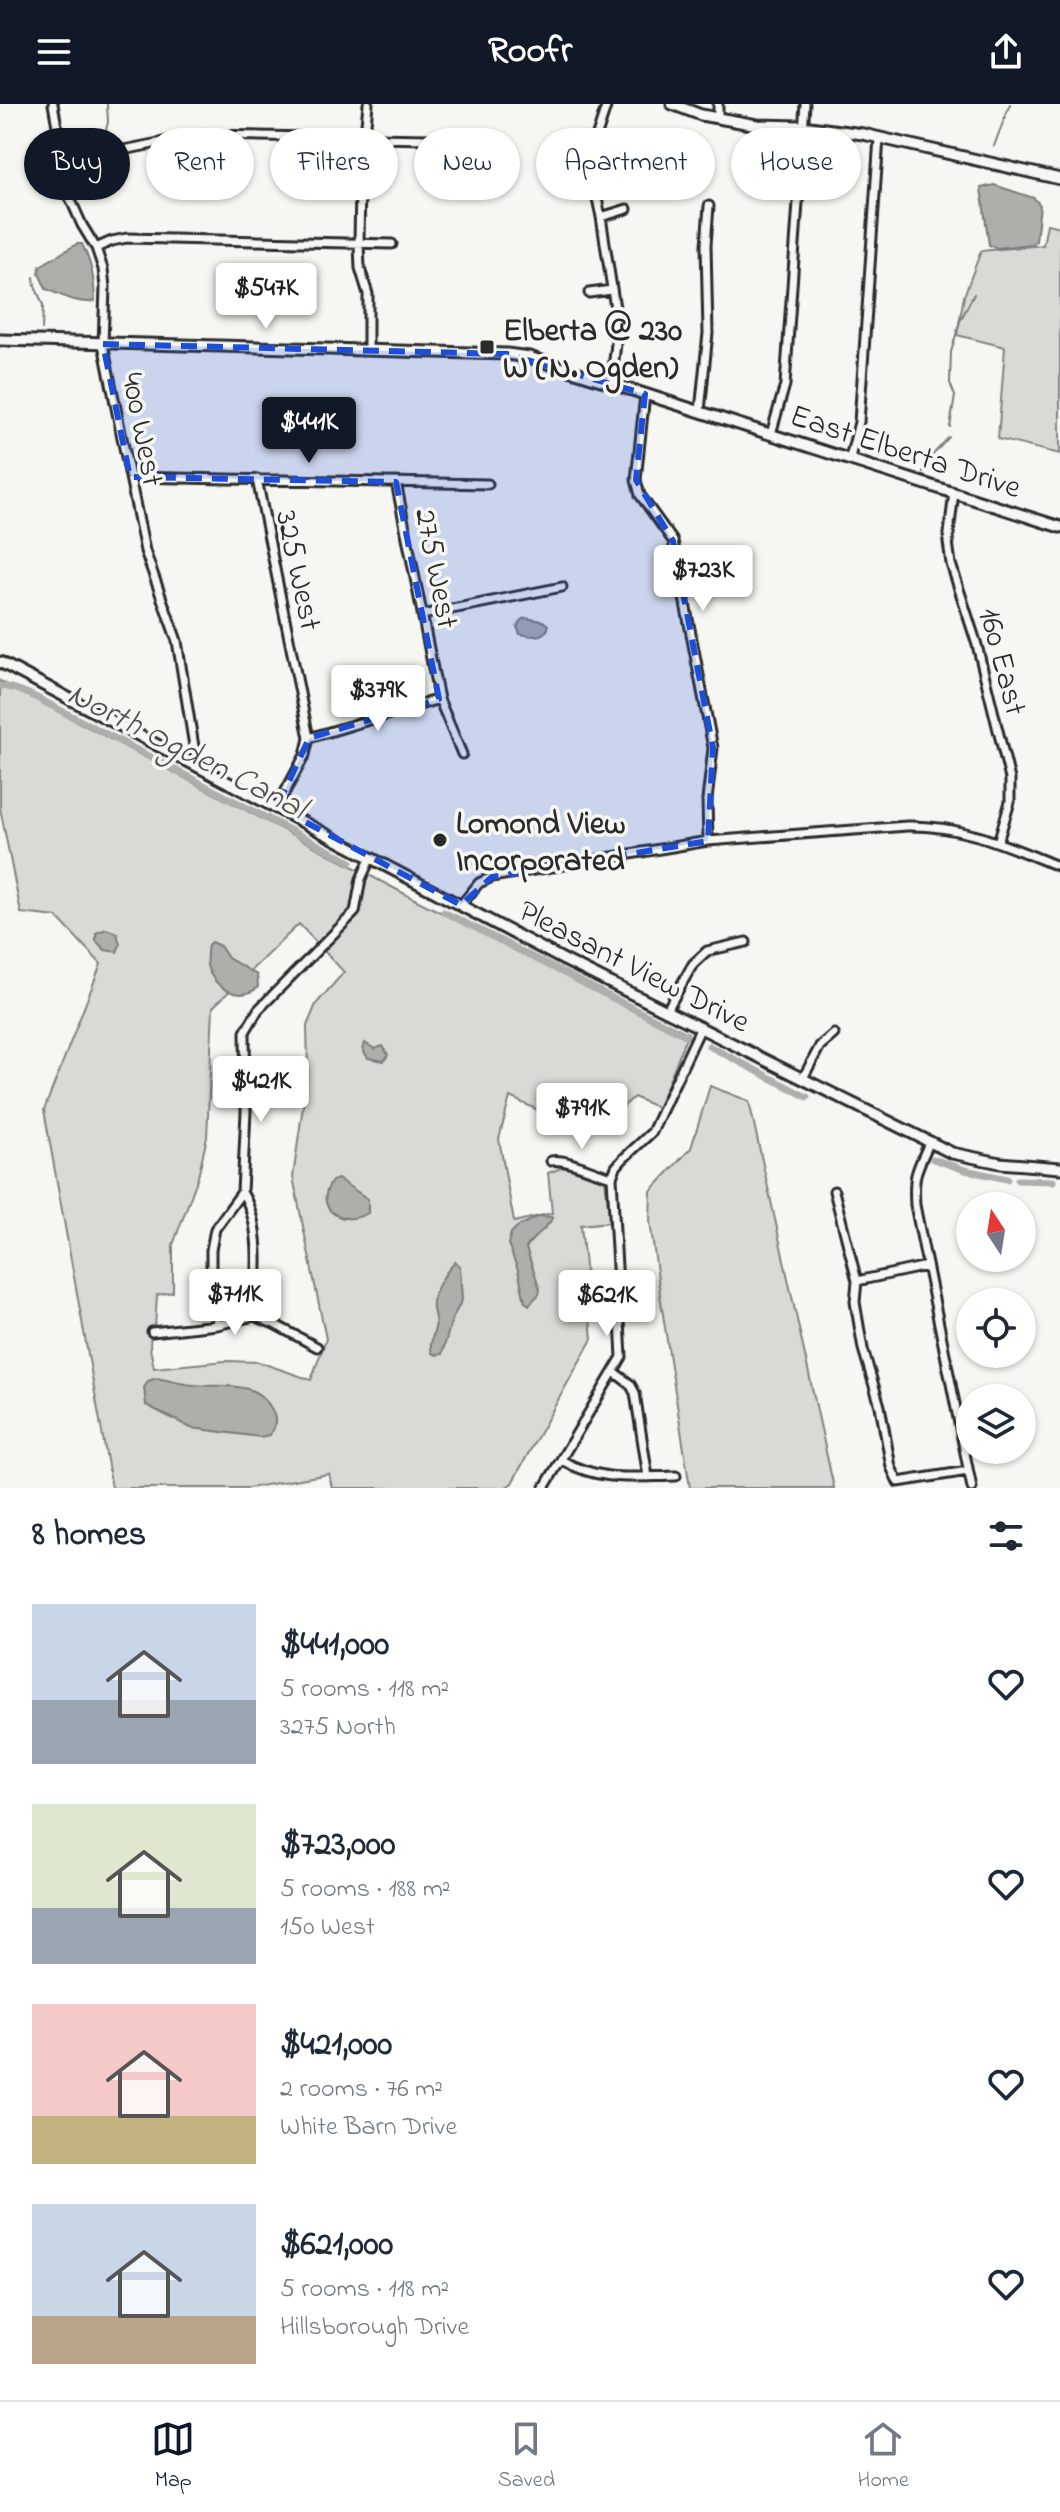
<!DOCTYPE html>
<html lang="en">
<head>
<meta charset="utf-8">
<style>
  :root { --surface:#fff; --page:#f6f6f7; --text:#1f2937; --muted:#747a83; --line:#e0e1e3; --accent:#111827 }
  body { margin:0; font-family:"Indie Flower",sans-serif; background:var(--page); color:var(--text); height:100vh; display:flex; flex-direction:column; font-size:30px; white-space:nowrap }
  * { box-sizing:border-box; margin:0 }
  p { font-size:26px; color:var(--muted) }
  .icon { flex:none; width:44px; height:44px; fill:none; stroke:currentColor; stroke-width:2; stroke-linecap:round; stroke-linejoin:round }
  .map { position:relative; height:1384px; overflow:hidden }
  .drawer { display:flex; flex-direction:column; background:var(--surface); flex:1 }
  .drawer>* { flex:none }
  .top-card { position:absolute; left:24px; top:24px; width:1012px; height:72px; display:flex; gap:16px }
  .needle { width:52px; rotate:348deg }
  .controls { position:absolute; left:956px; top:1088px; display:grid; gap:16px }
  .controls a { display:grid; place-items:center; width:80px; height:80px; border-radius:50%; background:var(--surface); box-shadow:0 2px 6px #0004; font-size:40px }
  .price { position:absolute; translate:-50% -68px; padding:0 18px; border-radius:8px; background:#fff; color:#222; font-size:26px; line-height:52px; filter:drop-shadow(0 2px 4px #0008) }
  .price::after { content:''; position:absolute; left:50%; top:48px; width:24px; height:18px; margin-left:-12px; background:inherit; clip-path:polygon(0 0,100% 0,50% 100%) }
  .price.selected { background:var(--accent); color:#fff }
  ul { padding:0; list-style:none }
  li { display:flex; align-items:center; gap:24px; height:200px; padding:0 32px }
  li span { display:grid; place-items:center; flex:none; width:224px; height:160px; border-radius:0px; color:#555 }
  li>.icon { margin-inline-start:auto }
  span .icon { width:96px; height:96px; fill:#fffc; stroke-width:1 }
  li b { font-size:34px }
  h2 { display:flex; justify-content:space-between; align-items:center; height:96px; padding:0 32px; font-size:34px }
  .pill { padding:0 28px; border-radius:36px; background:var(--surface); box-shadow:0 2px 6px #0004; font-size:28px; line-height:72px }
  .pill.selected { background:var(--accent); color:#fff }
  header { display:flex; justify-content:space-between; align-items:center; height:104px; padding:0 32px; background:var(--accent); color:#fff; font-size:36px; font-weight:700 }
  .menu { display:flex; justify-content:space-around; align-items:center; height:112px; border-top:2px solid var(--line); background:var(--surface); font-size:22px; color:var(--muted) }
  .menu a { display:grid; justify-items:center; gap:4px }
  .menu .selected { color:var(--accent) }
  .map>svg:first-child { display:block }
  .green { fill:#d9d9d5; stroke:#828280; stroke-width:2; fill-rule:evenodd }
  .water { fill:#aeaeab; stroke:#7a7a78; stroke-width:2 }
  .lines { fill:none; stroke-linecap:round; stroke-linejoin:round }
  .stream { stroke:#7a7a78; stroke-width:2 }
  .canal { stroke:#aeaeab; stroke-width:7 }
  .street-casing { stroke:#2b2b2b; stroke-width:13 }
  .secondary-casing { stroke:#2b2b2b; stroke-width:15 }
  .street { stroke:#f6f6f2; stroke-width:7 }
  .secondary { stroke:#f6f6f2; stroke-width:9 }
  .marked { fill:#1d4ed8; fill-opacity:0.2; stroke:#1d4ed8; stroke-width:6; stroke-dasharray:16 10; stroke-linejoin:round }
  .poi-dot { fill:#2b2b2b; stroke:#f6f6f2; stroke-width:3 }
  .labels { text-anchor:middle; stroke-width:7; stroke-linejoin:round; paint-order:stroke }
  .poi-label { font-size:32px; font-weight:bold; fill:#2b2b2b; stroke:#f6f6f2; text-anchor:start }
  .street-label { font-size:32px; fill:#2b2b2b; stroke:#f6f6f2 }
  .water-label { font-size:34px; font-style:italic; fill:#525251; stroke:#f6f6f2 }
</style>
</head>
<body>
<header><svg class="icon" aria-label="menu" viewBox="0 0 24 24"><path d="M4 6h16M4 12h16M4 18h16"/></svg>Roofr<svg class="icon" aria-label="share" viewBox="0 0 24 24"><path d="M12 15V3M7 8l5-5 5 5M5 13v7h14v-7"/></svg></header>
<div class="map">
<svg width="1060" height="1384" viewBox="0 0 1060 1384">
  <rect width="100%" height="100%" fill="#f6f6f2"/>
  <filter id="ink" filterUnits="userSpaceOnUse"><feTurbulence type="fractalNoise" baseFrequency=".0125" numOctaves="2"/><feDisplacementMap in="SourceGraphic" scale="16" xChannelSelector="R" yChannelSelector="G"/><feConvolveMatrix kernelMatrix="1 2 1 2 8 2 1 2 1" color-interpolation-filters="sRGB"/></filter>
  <g filter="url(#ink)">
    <path class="green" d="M1047 120 1060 123V350L998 335 1005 243 957 231 964 192 981 147 1043 141Z
      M0 577 422 799 688 929 658 1004 634 993 599 1024 579 1025 510 993 499 1035 514 1118 552 1109 548 1069 567 1062 590 1072 605 1076 610 1118 581 1121 592 1235 512 1379 505 1384H332L329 1370 248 1384H112L44 1006 101 860 57 813 21 809 0 704ZM299 820 344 868 316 900 307 922 308 966 293 1073 326 1235 311 1276 259 1258 226 1257 154 1264 150 1244 151 1224 155 1223 157 1191 173 1188V1141L198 1073 207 1033 213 903Z
      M710 982 749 997 834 1384H690L661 1198 650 1117 651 1087 691 1044Z"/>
    <path class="water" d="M994 81 1034 94 1040 101 1036 137 1032 140 997 144 989 141 981 84Z
      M77 140H82C92 160 94 175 95 197 79 201 61 191 46 185L39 169 40 162Z
      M525 514 543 517 548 521V525C541 535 530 532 520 530L517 523 521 516Z
      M106 825 117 829 120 841 117 848 105 846 96 837V829Z
      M211 838 220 842 228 854 257 871 258 883C240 900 212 883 207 861 206 855 207 848 208 841Z
      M365 939 375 945 383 942 388 951 384 957 368 954 363 946Z
      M338 1075 368 1095V1109C343 1124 312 1105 332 1077Z
      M539 1112 553 1113C547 1126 533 1131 526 1144L540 1185 539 1190 529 1201 525 1198 518 1166 508 1140 511 1129 517 1123Z
      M455 1158 460 1162 462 1196 452 1215 442 1250 436 1251 432 1249C429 1239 433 1234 435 1224 437 1216 434 1212 433 1205 431 1189 445 1169 455 1158Z
      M156 1274C169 1276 181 1280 194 1281 223 1284 257 1274 273 1308 277 1318 275 1323 269 1331L260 1333 191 1324 146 1301 144 1284 148 1277Z"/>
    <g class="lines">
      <path class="stream" d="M104 34 108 18 107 0
        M994 42 1010 0
        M34 173 35 182 43 201 42 225
        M950 323 955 292 950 279 951 248 960 217 974 190
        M923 368 928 356 949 333"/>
      <path class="canal" d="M0 582C25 584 51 602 74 613L351 758
        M444 808 687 932
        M709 942 807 993
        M933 1055 965 1066 1007 1075
        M1018 1076 1053 1077"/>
      <defs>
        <path id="street" d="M53 0 70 94 82 121 96 144 103 165 105 183 103 240 145 447 177 537 197 661
          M368 0 360 81 359 140 360 164 368 190V246
          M607 0 595 37 593 76 601 113 615 204 616 240 611 280
          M718 0V14
          M64 58 188 33 207 31 486 36 499 43
          M601 113 627 105
          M96 144 112 137 127 134 392 140
          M589 189 612 186
          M645 290 636 376 640 391 673 437 713 644 707 696 708 737
          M700 307 708 229 706 141 709 102
          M771 330 785 281 805 0
          M850 354 859 318 879 34
          M130 373 488 380
          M257 375 309 634 305 651 277 703
          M396 378 439 595 462 650
          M954 388 948 438 951 460 977 541 1010 675V698L998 738
          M422 511 562 483
          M309 634 439 595
          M461 801 479 779 492 773 708 737 907 722C963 721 1008 742 1060 763
          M667 906 693 860 707 847 746 838
          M803 974 820 942 834 930
          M930 1037C917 1066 913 1068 915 1101L972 1384
          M551 1057C566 1054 595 1069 612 1073
          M834 1087 857 1177 855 1198 863 1245 880 1302 891 1363 898 1378 968 1367
          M242 1088C263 1122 257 1174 254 1212
          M857 1177 927 1162
          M217 1221 211 1167V1146L215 1125 242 1088 246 1008 245 928 258 906 355 808 361 775 371 753
          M152 1228 217 1221 254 1212 274 1220 317 1243
          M614 1268 630 1280 635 1289 648 1373
          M561 1356C601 1378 631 1373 676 1372
          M544 1384 622 1253 612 1073 616 1063 623 1055 652 1028 701 923"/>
        <path id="secondary" d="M672 0 701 11 757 21 802 22 863 30 1060 75
          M0 236 507 250 529 253 1060 423
          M0 558 564 856 952 1049 1000 1059 1060 1064"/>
      </defs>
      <use href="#street" class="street-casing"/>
      <use href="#secondary" class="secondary-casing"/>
      <use href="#street" class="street"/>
      <use href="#secondary" class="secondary"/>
    </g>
  </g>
  <path class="marked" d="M103 240 507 250 645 290 636 376 673 437 713 644 708 737 492 773 461 801 277 703 309 634 439 595 396 378 130 373Z"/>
  <g class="poi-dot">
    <rect x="479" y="235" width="16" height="16" rx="4"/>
    <circle cx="440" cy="736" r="8"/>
  </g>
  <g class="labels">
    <g class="poi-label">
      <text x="503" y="236">Elberta @ 230<tspan x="503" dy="37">W (N. Ogden)</tspan></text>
      <text x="456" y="729">Lomond View<tspan x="456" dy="37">Incorporated</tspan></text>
    </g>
    <g class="street-label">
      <text transform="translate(144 325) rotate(79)" y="11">400 West</text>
      <text transform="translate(906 346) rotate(18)" y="11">East Elberta Drive</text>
      <text transform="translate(438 464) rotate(79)" y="11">275 West</text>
      <text transform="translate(300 466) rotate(78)" y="11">325 West</text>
      <text transform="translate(1004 557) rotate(75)" y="11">160 East</text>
      <text transform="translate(635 861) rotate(27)" y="11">Pleasant View Drive</text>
    </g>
    <g class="water-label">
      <text transform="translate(188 645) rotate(27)" y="12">North Ogden Canal</text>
    </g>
  </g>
</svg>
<div class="controls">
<a><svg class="needle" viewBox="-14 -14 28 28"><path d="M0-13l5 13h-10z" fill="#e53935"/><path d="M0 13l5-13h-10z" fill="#747a83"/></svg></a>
<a><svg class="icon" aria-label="locate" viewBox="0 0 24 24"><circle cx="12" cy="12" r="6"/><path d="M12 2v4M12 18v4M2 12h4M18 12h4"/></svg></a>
<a><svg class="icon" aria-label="layers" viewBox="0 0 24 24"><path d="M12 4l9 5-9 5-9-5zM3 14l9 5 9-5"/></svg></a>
</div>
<b class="price" style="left:266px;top:227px">$547K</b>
<b class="price selected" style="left:309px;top:361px">$441K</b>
<b class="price" style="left:703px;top:509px">$723K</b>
<b class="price" style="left:378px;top:629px">$379K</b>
<b class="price" style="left:261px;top:1020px">$421K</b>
<b class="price" style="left:582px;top:1047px">$791K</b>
<b class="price" style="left:235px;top:1233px">$711K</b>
<b class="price" style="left:607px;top:1234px">$621K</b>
<div class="top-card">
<a class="pill selected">Buy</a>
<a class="pill">Rent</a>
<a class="pill">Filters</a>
<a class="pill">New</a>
<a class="pill">Apartment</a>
<a class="pill">House</a>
</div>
</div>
<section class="drawer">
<h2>8 homes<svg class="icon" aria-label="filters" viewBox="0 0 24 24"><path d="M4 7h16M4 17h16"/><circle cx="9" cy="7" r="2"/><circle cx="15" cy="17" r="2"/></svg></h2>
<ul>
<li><span style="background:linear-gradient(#c9d6e8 60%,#9aa5b1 0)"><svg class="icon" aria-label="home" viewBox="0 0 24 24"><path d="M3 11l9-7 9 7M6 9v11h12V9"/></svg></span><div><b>$441,000</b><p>5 rooms · 118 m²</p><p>3275 North</p></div><svg class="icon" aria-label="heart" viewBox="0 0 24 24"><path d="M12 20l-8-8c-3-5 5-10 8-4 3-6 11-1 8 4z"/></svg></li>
<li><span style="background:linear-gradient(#dfe7d0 65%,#9aa5b1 0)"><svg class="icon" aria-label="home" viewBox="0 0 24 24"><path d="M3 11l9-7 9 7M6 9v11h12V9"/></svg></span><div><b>$723,000</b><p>5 rooms · 188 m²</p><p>150 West</p></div><svg class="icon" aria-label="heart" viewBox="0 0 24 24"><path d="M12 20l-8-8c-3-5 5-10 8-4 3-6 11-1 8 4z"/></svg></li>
<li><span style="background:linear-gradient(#f6c9c9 70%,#c2b280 0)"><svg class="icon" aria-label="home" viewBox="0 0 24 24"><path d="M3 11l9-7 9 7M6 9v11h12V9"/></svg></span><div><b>$421,000</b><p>2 rooms · 76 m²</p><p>White Barn Drive</p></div><svg class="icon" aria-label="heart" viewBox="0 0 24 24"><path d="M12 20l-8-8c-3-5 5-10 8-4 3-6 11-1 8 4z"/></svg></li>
<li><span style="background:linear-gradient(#c9d6e8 70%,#b9a48a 0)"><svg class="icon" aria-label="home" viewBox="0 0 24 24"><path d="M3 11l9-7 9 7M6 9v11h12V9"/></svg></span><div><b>$621,000</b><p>5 rooms · 118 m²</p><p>Hillsborough Drive</p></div><svg class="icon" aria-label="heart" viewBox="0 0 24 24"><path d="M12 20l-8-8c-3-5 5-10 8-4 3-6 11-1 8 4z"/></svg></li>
</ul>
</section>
<nav class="menu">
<a class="selected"><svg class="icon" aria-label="map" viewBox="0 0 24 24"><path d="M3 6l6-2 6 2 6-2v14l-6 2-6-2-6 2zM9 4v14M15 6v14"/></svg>Map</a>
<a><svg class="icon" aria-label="saved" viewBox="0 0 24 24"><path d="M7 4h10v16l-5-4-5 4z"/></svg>Saved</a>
<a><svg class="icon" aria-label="home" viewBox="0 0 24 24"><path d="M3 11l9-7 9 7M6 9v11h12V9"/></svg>Home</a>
</nav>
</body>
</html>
